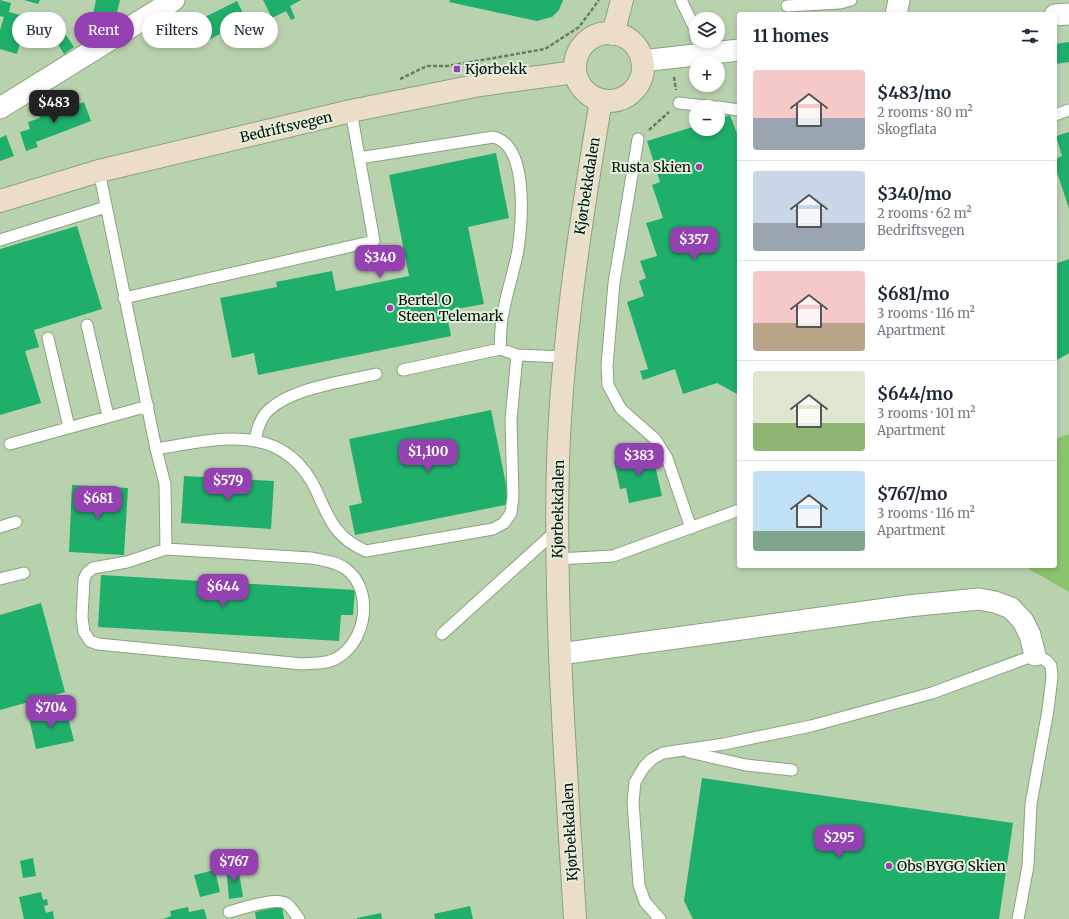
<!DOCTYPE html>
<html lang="en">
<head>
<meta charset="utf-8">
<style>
  :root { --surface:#fff; --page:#f6f6f7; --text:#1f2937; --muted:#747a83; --line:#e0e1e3; --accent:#9442b1 }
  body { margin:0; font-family:Merriweather,serif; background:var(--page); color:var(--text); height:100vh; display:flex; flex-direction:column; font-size:15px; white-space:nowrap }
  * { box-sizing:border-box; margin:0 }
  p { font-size:13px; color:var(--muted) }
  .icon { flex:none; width:22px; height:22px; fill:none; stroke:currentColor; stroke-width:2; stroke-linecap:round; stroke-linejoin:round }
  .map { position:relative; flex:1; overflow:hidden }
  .drawer { position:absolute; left:737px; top:12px; width:320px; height:556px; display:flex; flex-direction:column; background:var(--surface); border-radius:4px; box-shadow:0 2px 6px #0003 }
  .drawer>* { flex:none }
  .top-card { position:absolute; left:12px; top:12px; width:380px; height:36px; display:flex; gap:8px }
  .fabs { position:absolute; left:689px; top:12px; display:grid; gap:8px }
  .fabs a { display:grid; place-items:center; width:36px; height:36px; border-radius:50%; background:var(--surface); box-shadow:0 2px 6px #0003; font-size:20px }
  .price { position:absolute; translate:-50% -34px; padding:0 9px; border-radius:8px; background:var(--accent); color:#fff; font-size:13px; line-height:26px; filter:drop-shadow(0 1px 2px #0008) }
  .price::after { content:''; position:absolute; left:50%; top:24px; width:12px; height:9px; margin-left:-6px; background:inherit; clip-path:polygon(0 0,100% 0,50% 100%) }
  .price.active { background:#222; color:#fff }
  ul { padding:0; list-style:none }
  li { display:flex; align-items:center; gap:12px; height:100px; padding:0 16px }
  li+li { border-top:1px solid var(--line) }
  li span { display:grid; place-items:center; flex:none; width:112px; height:80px; border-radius:4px; color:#555 }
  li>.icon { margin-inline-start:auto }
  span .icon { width:48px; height:48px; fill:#fffc; stroke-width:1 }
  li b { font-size:17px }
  h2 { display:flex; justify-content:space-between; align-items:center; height:48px; padding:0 16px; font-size:17px }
  .pill { padding:0 14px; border-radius:18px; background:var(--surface); box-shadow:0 2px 6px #0003; font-size:14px; line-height:36px }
  .pill.active { background:var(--accent); color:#fff }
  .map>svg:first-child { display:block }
  .green { fill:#8ac56d }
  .building { fill:#20ae6b }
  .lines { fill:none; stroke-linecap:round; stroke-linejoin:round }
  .lane-casing { stroke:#8aa27f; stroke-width:13 }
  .street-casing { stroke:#8aa27f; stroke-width:23 }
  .secondary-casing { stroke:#8aa27f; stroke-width:24 }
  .path { stroke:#6a7b63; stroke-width:2.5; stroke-dasharray:4 2; stroke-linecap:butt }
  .lane { stroke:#fff; stroke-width:11 }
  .street { stroke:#fff; stroke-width:21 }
  .secondary { stroke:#ecddc8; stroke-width:22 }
  .poi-dot { fill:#9442b1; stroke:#e2efdc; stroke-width:1.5 }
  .labels { text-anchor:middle; stroke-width:4; stroke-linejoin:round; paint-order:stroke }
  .poi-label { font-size:14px; fill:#060e04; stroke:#e2efdc; text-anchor:start }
  .street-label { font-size:14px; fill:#060e04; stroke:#e2efdc }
</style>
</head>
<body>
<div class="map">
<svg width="1069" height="919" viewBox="0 0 1069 919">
  <rect width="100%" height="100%" fill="#b9d2ae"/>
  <path class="green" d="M1069 434V592L1024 566H1055V439Z"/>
  <path class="building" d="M0 0 11 3 9 12 27 17 17 54 0 49V30L4 17 0 16Z
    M24 0H40L38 4Z
    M96 0H120L115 20 93 14Z
    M263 0H301L290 6 295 18 291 20 286 11 272 18Z
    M450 0H563L559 10 552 17 537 21 449 2Z
    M237 1 250 27 223 41 220 34 199 45 189 25Z
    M66 35 74 47 64 54 56 41Z
    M1069 42V62L1055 64V44Z
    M84 102 91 121 36 142 38 147 26 151 20 132 30 129 28 122 40 118 38 114 48 110 50 114Z
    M730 115 739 139V395L717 383 683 394 675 369 643 380 640 371 648 369 627 302 644 296 639 281 646 278 640 261 657 256 646 223 663 218 652 185 660 182 647 141 696 126V129H718V119Z
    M1069 132V209L1055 166V159L1062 156 1056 136Z
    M6 135 14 156 0 161V138Z
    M496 153 509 218 468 227 484 304 446 311 451 336 258 375 254 353 232 358 220 298 277 287 276 282 332 271 336 291 409 276 389 175Z
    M77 226 102 309 34 330 39 347 25 351 41 403 0 415V249Z
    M1069 259V353L1055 361V264Z
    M491 410 510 504 355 535 349 506 362 503 349 439Z
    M652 452 662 496 629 503 626 488 620 489 614 461Z
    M184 476 274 481 271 529 181 523Z
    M72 485 128 488 124 555 69 552Z
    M101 575 355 590 353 615H341L339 641 98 627Z
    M41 603 65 692 0 710V615Z
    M66 709 74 741 36 749 29 718Z
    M702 778 1013 823 999 919H693L684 901Z
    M33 858 36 876 23 878 20 861Z
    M238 866 243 897 229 899 226 867Z
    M215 870 220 892 200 897 194 875Z
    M41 892 43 900 47 899 48 905 44 906 46 913 53 911 54 919H24L19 897Z
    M282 906 284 919H256L255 912Z
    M470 906 473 919H435L434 914Z
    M188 907 189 912 204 909 207 919H163L171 916 170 911Z
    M381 913 382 919H357V918Z"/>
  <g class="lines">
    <defs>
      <path id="lane" d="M681 0 695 29 696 39
        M787 6 840 3 851 0
        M679 103 715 107
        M718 107 739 110
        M1055 115 1069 110
        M638 139 614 283 607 366 608 385 621 409 655 439 667 458 691 528
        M359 158 493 137C529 145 522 222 518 250 514 271 507 292 503 313 500 325 501 338 500 349
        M99 171 156 449 165 484 166 549
        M0 240 106 207
        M124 298 374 241 351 111
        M87 325 108 416
        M48 338 69 427
        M403 370 500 349 517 355 565 357
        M255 440C257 431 259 422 265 414 287 388 344 382 376 374
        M10 444 148 406
        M156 449C217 439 284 420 317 492 330 521 336 538 366 551L493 529 504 523 511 513 513 497 511 420 517 355
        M0 527 16 522
        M166 549 311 558C322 560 337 562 346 569 374 590 367 641 337 658 327 664 313 663 302 664L98 644 90 641 84 632 82 617 84 579 87 573 93 568 127 562Z
        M557 559 613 556 739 510
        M0 579 24 573
        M442 634 557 530
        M689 752 746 765 792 770
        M229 912C241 909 276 896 287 904 291 907 296 915 299 919
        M660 919 645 902 639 885 633 802 635 782 644 767 652 759 663 753 724 744 811 726 932 693 1035 655 1047 661 1051 666 1052 677 1048 710 1031 804 1028 866 1018 919"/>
      <path id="street" d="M896 14 899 0
        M1055 15 1069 14
        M642 61 739 50
        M0 108 174 0
        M560 654 908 606 979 599 995 602 1011 608 1023 621 1030 635 1035 655"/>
      <path id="secondary" d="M575 67a34 34 0 1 1 68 0a34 34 0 1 1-68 0Z
        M613 34 622 0
        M0 201 99 171 351 111 480 85 575 72
        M575 919C566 767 554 614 558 461 562 340 581 220 601 100"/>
    </defs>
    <use href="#lane" class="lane-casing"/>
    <use href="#street" class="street-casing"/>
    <use href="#secondary" class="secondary-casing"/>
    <path class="path" d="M674 77 676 90
      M400 79 427 66H448L545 49 579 27 599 0
      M649 130 669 112"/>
    <use href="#lane" class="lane"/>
    <use href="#street" class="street"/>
    <use href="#secondary" class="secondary"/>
  </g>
  <g class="poi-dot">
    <rect x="453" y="65" width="8" height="8" rx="2"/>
    <circle cx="699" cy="167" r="4"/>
    <circle cx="390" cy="308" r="4"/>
    <circle cx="889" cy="866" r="4"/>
  </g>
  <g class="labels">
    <g class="poi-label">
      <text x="465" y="74">Kjørbekk</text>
      <text x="691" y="172" text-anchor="end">Rusta Skien</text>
      <text x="398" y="305">Bertel O<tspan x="398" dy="16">Steen Telemark</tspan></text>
      <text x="897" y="871">Obs BYGG Skien</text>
    </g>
    <g class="street-label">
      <text transform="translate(286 127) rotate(-13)" y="5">Bedriftsvegen</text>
      <text transform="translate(587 186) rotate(-81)" y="5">Kjørbekkdalen</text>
      <text transform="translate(558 509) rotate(-89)" y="5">Kjørbekkdalen</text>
      <text transform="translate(570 832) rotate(-93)" y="5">Kjørbekkdalen</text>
    </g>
  </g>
</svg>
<div class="fabs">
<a><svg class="icon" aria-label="layers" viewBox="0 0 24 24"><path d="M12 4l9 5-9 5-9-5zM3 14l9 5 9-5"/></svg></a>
<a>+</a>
<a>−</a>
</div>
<b class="price active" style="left:54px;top:124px">$483</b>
<b class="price" style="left:694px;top:261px">$357</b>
<b class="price" style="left:380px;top:279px">$340</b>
<b class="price" style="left:428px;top:473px">$1,100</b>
<b class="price" style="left:639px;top:477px">$383</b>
<b class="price" style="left:228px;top:502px">$579</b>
<b class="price" style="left:98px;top:520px">$681</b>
<b class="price" style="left:223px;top:608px">$644</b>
<b class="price" style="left:51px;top:729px">$704</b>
<b class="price" style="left:839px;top:859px">$295</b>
<b class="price" style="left:234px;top:883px">$767</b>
<div class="top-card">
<a class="pill">Buy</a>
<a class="pill active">Rent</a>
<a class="pill">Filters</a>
<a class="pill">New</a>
</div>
<section class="drawer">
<h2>11 homes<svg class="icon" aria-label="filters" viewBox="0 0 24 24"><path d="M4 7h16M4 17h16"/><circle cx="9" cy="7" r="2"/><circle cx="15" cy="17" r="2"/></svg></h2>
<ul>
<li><span style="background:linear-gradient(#f6c9c9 60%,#9aa5b1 0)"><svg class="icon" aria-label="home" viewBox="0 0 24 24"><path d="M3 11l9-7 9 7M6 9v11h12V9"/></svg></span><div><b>$483/mo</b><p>2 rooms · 80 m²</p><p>Skogflata</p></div></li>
<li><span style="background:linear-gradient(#c9d6e8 65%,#9aa5b1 0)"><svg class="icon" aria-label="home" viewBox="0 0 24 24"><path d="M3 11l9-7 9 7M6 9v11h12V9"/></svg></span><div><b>$340/mo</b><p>2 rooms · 62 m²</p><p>Bedriftsvegen</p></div></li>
<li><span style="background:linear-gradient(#f6c9c9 65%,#b9a48a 0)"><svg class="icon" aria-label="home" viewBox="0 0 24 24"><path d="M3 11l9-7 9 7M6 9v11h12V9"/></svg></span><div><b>$681/mo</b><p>3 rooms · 116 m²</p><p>Apartment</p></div></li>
<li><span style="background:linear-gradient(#dfe7d0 65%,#8fb573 0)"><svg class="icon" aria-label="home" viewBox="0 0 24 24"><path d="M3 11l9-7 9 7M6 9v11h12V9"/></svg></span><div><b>$644/mo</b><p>3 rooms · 101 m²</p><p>Apartment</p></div></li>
<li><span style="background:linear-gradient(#bfe0f5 75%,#7fa58c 0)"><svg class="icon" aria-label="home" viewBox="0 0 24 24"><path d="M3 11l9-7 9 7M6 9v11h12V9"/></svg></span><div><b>$767/mo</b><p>3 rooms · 116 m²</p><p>Apartment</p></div></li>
</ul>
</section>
</div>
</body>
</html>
